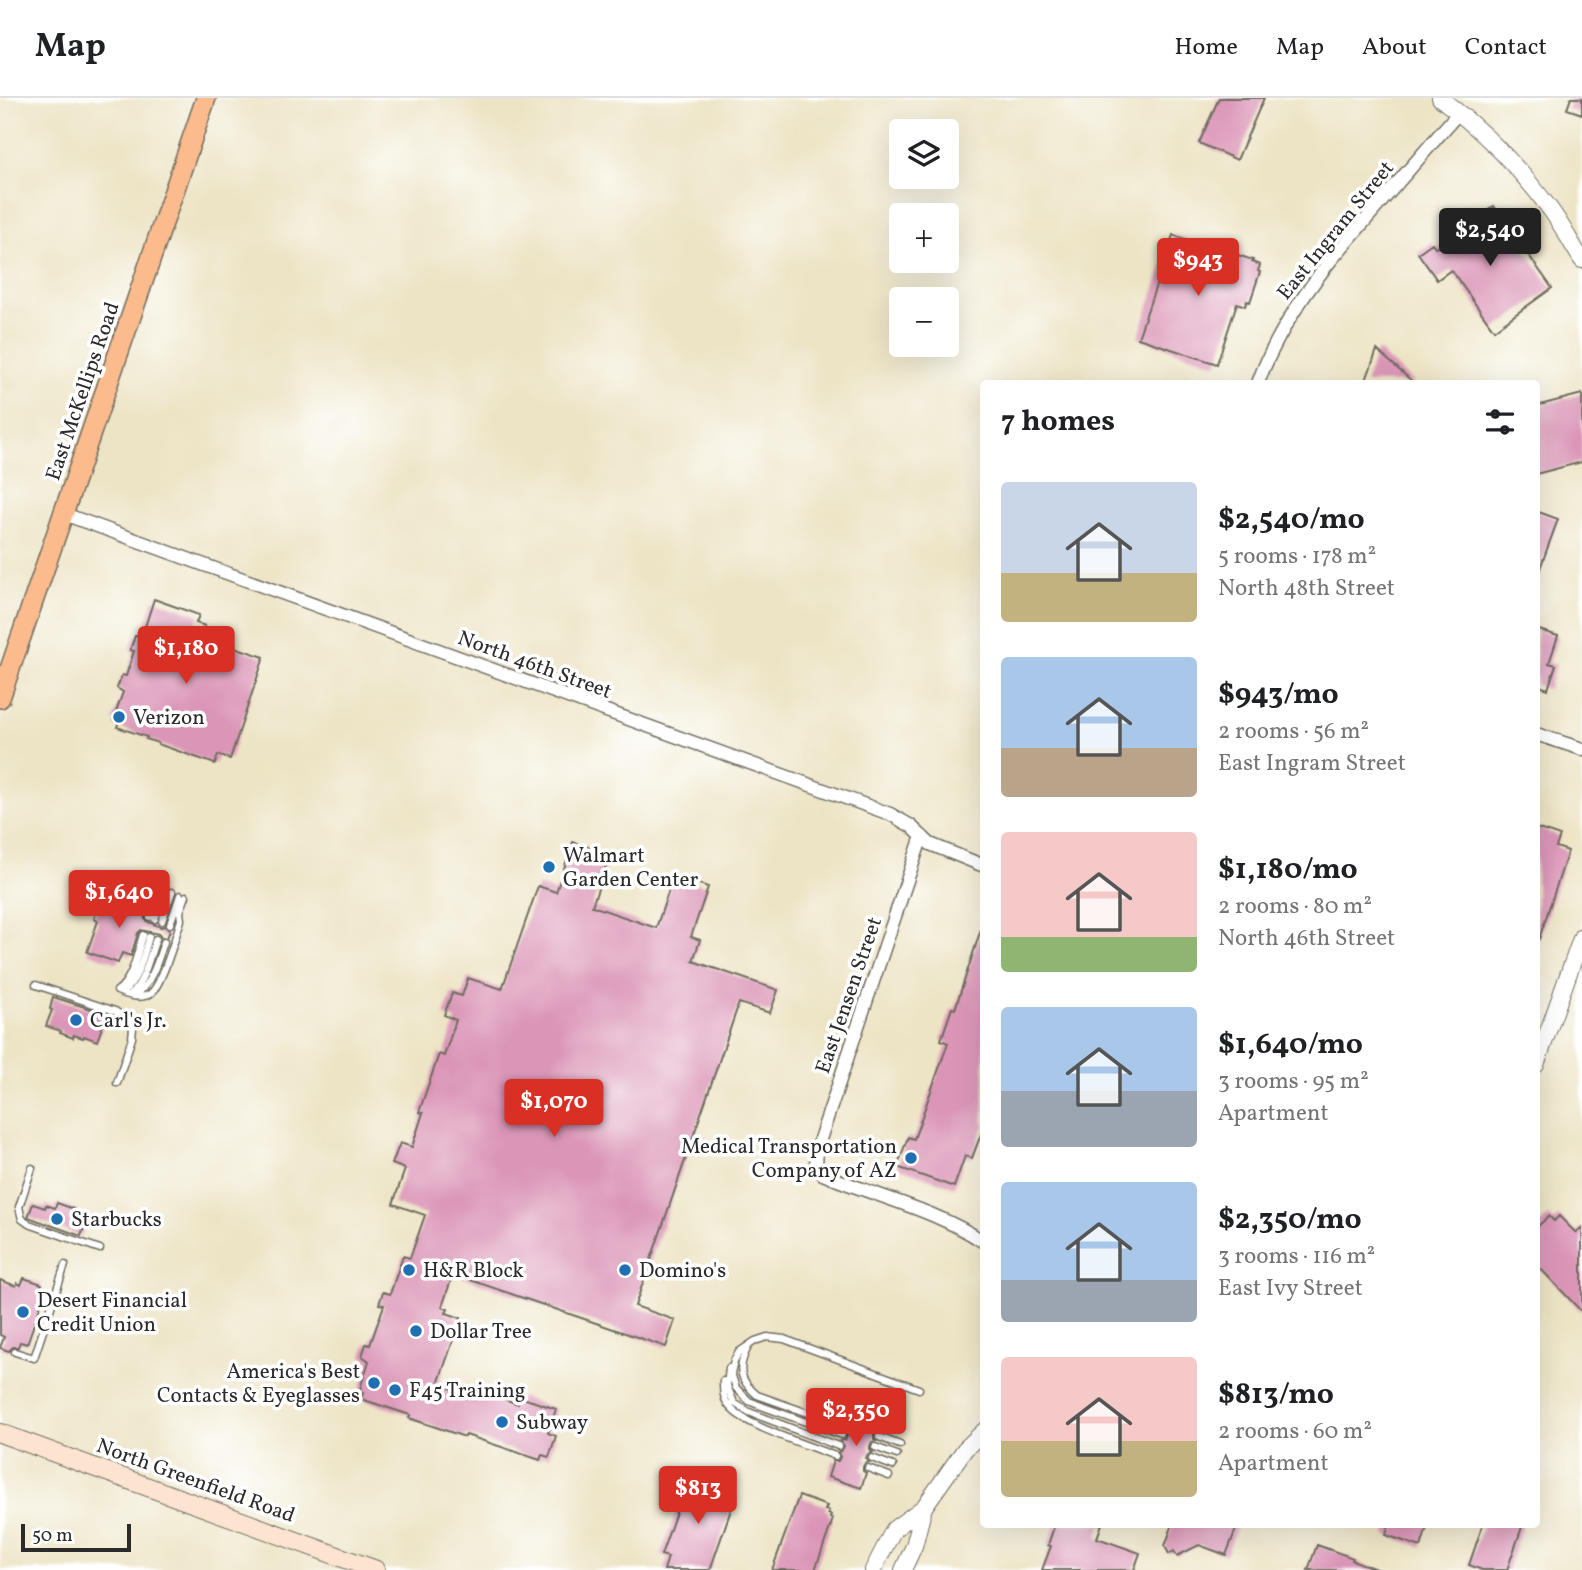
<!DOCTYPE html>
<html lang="en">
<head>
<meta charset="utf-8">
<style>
  :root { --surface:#fff; --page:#f6f6f6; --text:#202124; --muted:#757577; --line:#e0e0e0; --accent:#d93025 }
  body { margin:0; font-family:Vollkorn,serif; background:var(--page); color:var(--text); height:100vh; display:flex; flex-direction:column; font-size:26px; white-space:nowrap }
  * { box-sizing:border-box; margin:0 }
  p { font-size:23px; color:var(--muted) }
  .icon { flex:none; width:38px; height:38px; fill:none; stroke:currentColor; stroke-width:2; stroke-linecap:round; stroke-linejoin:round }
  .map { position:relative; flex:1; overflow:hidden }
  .details { position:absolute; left:980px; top:282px; width:560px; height:1148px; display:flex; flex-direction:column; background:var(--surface); border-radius:7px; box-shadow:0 7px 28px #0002 }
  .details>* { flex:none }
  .fabs { position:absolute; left:889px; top:21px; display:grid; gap:14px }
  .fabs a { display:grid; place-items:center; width:70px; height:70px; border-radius:7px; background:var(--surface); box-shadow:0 7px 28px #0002; font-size:35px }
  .scale { position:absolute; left:21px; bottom:18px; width:110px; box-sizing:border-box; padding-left:7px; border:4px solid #2b2b2b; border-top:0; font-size:19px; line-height:24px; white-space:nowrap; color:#2b2b2b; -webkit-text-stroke:5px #fff; paint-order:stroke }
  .price { position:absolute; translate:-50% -60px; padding:0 16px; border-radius:7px; background:var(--accent); color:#fff; font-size:23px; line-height:46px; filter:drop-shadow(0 2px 4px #0008) }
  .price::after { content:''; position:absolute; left:50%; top:42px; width:21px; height:16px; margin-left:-10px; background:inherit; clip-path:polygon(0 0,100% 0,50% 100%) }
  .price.active { background:#222; color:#fff }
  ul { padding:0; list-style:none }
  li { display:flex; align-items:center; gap:21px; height:175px; padding:0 21px }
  li span { display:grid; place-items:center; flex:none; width:196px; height:140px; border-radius:7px; color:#555 }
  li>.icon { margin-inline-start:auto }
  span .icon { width:84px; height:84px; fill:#fffc; stroke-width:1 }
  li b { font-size:30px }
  h2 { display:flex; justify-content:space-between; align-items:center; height:84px; padding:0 21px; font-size:30px }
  header { display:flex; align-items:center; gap:42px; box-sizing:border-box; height:98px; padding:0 35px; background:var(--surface); border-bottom:2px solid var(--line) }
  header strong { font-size:33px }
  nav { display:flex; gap:38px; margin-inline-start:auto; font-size:24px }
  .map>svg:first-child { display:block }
  .building { fill:#db96b7 }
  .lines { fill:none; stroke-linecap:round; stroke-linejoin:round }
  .service-casing { stroke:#6f6c61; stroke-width:9 }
  .minor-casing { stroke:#6f6c61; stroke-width:15 }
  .tertiary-casing { stroke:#6f6c61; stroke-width:18 }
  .secondary-casing { stroke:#6f6c61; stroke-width:20 }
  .primary-casing { stroke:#6f6c61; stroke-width:22 }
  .service { stroke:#fff; stroke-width:6 }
  .minor { stroke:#fff; stroke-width:12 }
  .tertiary { stroke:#fff; stroke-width:16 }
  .secondary { stroke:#fde4d1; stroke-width:18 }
  .primary { stroke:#fbbb8c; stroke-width:19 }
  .poi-dot { fill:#1f6fb2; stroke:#fff; stroke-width:2.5 }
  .labels { text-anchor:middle; stroke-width:7; stroke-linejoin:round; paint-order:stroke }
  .street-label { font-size:21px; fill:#2b2b2b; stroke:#fff }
  .poi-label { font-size:21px; fill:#2b2b2b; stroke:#fff; text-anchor:start }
</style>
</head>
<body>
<header>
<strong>Map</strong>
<nav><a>Home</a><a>Map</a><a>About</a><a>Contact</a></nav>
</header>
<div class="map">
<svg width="1582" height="1472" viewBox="0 0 1582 1472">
  <rect width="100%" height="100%" fill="#fff"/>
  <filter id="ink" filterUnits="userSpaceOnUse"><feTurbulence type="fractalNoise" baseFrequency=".0143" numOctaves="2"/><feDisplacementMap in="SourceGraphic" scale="14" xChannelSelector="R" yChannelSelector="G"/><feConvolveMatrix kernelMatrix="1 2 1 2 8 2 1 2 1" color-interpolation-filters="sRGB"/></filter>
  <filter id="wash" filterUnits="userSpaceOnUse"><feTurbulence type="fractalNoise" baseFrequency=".00686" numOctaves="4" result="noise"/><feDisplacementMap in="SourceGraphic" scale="28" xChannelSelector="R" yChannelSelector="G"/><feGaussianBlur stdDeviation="1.57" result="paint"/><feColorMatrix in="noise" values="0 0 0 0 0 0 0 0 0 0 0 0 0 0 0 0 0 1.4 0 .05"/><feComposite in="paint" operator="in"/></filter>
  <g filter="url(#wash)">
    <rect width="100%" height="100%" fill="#ede4c5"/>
    <g id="blocks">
      <path class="building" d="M1219 0H1264L1237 62 1199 45Z
        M1571 0H1582V16L1567 11Z
        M1494 108 1552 190 1494 232 1451 172 1437 182 1418 155 1432 145 1436 150Z
        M1173 137 1214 151 1216 146 1227 150 1225 153 1253 162 1252 164 1260 167 1258 173 1260 174 1250 204 1247 203 1245 208 1237 205 1217 266 1138 240Z
        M1377 252 1414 285H1365Z
        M1582 296V364L1536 376V308Z
        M1536 413 1558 421 1538 476H1536Z
        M154 501 199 517 196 525 205 528 202 538 264 559 230 661 218 657 215 666 158 646V645L146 641 147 639 117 629 119 624 113 622 123 594 117 590 122 577 126 578 134 553 130 552 135 538H142Z
        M1536 531 1558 538 1549 565 1556 567 1548 591 1536 587Z
        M1536 730 1560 738 1556 749 1568 753 1539 841 1536 840Z
        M573 744 610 757 592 808 656 830 674 777 708 789 691 839 700 842 693 863 778 892 770 915 739 905 635 1208 675 1222 666 1249 453 1176 442 1209 448 1211 446 1215 461 1220 438 1286 477 1299 479 1292 518 1306 520 1299 556 1311 548 1335 556 1338 549 1359 542 1357 540 1362 466 1337 465 1339 409 1320 410 1317 361 1301 363 1295 359 1294 369 1263 362 1258 366 1246 370 1247 384 1207 379 1206 383 1194 390 1196 403 1158 410 1160 425 1117 393 1106 405 1071 392 1066 400 1045 412 1049 423 1015 419 1014 439 956 444 958 456 922 444 917 452 895 462 898 468 880 502 891 538 788 556 794Z
        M102 798 124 806 123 809 145 817V821L148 824 161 829 165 828 170 832 167 840 161 839 159 836 141 832 138 835 131 858 122 855 118 865 87 854 98 823 94 821Z
        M981 831H984V1028L972 1060 965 1058 954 1089 897 1069 908 1039 914 1041 948 945 941 942 952 910 955 911Z
        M53 899 107 916 97 943 84 938 83 940 74 937 73 940 60 935 61 933 46 928 52 912 50 911Z
        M57 1105 74 1111 72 1117 87 1122 81 1138 28 1119 33 1106 45 1110 46 1107 55 1110Z
        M1549 1118 1554 1123 1559 1118 1576 1135 1582 1129V1214L1536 1166V1130Z
        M24 1180 42 1186 39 1192 45 1194 27 1246 20 1244 18 1249H13L9 1253 0 1250 4 1239 0 1237V1182L16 1188 17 1185 21 1187Z
        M852 1309 885 1321 881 1334H877L874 1336V1341L876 1343 872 1344 870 1348V1352L873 1354 868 1356 866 1360 869 1364 865 1365 863 1369V1373L866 1375 861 1390 828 1379 833 1363H838L840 1359 838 1354 842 1352 844 1348 840 1343 845 1342 847 1338 846 1333 849 1332 851 1328 847 1323Z
        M713 1375 726 1380 721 1395 735 1400 710 1472H664L668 1459 661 1457 687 1383 706 1390 709 1380H711Z
        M799 1398 827 1408 825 1412 829 1413 828 1416 831 1417 830 1420 833 1421 815 1472H772Z
        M1055 1426H1102L1097 1440 1140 1455 1134 1472H1042L1051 1448 1048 1447Z
        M1173 1426H1238L1226 1457 1199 1447 1177 1458 1174 1453 1169 1456 1165 1448Z
        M1389 1426H1428L1421 1449 1386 1437Z
        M1483 1426H1523L1507 1472H1482L1469 1467Z
        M1317 1447 1353 1460 1352 1462 1376 1471 1375 1472H1308Z"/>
    </g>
  </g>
  <g filter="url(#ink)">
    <use href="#blocks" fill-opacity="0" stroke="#6f6c61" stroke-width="2"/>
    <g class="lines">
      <defs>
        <path id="service" d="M150 819 160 790
          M155 821 166 792
          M162 823 172 794
          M170 826 180 797
          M143 837C137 855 133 882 117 893 126 897 140 902 150 896 162 888 176 837 181 822L180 814 186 798
          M36 887 115 913 129 923 133 930 132 940 117 985
          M122 895C139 882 143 858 149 839
          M131 896C145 883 149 859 156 841
          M136 897C152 885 158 862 164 844
          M32 1070 19 1109 22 1121 29 1126 100 1151
          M748 1249C737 1270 739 1282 757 1297L845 1328
          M15 1254 34 1260 65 1167
          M729 1270 727 1288 734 1305 749 1314 838 1348
          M723 1283C723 1293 723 1301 730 1309 744 1328 811 1348 835 1358
          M842 1337 764 1309 749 1303 736 1290 731 1275 734 1263 739 1254 755 1243 767 1239 784 1241 919 1291
          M879 1339 900 1347
          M875 1349 897 1357
          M872 1360 893 1368
          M868 1370 889 1378"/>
        <path id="minor" d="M1258 285C1274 240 1301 200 1330 163L1459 14
          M64 416 890 716 911 728 930 746 984 768
          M1536 636 1582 651
          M922 738 817 1050 816 1068 823 1076C877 1099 934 1111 984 1144"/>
        <path id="tertiary" d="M1440 0C1481 31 1519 69 1550 111 1562 127 1571 145 1582 162
          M1536 967 1582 838
          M873 1472 894 1431 924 1409 965 1351 984 1333
          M903 1472 914 1448 924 1409"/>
        <path id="secondary" d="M0 1335 376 1472"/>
        <path id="primary" d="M0 600 206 0"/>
      </defs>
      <use href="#service" class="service-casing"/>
      <use href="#minor" class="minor-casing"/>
      <use href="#tertiary" class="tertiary-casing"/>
      <use href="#secondary" class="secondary-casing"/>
      <use href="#primary" class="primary-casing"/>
      <use href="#service" class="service"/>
      <use href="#minor" class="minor"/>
      <use href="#tertiary" class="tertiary"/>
      <use href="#secondary" class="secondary"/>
      <use href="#primary" class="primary"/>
    </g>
  </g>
  <g class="poi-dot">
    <circle cx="119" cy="619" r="7"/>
    <circle cx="549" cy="769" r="7"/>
    <circle cx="76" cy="922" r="7"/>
    <circle cx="911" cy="1060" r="7"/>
    <circle cx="57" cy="1121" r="7"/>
    <circle cx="409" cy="1172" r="7"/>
    <circle cx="625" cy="1172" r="7"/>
    <circle cx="23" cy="1214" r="7"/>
    <circle cx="416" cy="1233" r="7"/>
    <circle cx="374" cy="1285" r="7"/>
    <circle cx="395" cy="1292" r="7"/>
    <circle cx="502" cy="1324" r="7"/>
  </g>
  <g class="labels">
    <g class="street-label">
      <text transform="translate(1335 132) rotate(-51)" y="7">East Ingram Street</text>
      <text transform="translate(82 293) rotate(-71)" y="7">East McKellips Road</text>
      <text transform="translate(535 566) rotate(20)" y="7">North 46th Street</text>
      <text transform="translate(848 897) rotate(-71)" y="7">East Jensen Street</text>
      <text transform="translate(196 1382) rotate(20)" y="7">North Greenfield Road</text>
    </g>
    <g class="poi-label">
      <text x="133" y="626">Verizon</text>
      <text x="563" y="764">Walmart<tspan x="563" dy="24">Garden Center</tspan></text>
      <text x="90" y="929">Carl's Jr.</text>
      <text x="897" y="1055" text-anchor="end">Medical Transportation<tspan x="897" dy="24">Company of AZ</tspan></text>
      <text x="71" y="1128">Starbucks</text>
      <text x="423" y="1179">H&amp;R Block</text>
      <text x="639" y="1179">Domino's</text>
      <text x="37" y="1209">Desert Financial<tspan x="37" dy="24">Credit Union</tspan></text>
      <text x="430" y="1240">Dollar Tree</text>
      <text x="360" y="1280" text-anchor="end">America's Best<tspan x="360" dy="24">Contacts &amp; Eyeglasses</tspan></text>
      <text x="409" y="1299">F45 Training</text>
      <text x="516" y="1331">Subway</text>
    </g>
  </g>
</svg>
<div class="fabs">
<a><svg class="icon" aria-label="layers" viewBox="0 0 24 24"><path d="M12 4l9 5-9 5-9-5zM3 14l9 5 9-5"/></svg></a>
<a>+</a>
<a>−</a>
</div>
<div class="scale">50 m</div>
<b class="price active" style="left:1490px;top:170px">$2,540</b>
<b class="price" style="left:1198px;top:200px">$943</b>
<b class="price" style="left:186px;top:588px">$1,180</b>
<b class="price" style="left:119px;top:832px">$1,640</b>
<b class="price" style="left:554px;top:1041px">$1,070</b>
<b class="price" style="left:856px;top:1350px">$2,350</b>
<b class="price" style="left:698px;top:1428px">$813</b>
<section class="details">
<h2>7 homes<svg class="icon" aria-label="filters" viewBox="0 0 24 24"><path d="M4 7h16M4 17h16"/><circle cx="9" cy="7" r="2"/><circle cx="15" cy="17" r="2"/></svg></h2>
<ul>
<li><span style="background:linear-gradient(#c9d6e8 65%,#c2b280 0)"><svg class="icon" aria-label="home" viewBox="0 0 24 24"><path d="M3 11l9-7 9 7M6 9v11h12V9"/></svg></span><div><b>$2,540/mo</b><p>5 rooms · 178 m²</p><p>North 48th Street</p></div></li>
<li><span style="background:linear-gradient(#a9c7e8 65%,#b9a48a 0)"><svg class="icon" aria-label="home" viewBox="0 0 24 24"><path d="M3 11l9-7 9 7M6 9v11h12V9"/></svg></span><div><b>$943/mo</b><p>2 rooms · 56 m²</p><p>East Ingram Street</p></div></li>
<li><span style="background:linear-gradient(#f6c9c9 75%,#8fb573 0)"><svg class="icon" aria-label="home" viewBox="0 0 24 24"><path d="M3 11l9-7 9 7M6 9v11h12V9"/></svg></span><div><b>$1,180/mo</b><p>2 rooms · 80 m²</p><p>North 46th Street</p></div></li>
<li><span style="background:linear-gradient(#a9c7e8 60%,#9aa5b1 0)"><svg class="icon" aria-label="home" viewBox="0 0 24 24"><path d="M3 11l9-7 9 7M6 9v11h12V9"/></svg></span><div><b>$1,640/mo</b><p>3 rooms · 95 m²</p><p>Apartment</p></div></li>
<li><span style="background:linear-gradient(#a9c7e8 70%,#9aa5b1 0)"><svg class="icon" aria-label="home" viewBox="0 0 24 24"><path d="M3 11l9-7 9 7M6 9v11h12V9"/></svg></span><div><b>$2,350/mo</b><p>3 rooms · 116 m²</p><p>East Ivy Street</p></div></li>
<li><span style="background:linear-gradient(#f6c9c9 60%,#c2b280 0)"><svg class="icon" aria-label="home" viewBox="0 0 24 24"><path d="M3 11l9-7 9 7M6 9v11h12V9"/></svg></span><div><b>$813/mo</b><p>2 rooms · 60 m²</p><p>Apartment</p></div></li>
</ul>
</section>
</div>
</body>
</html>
